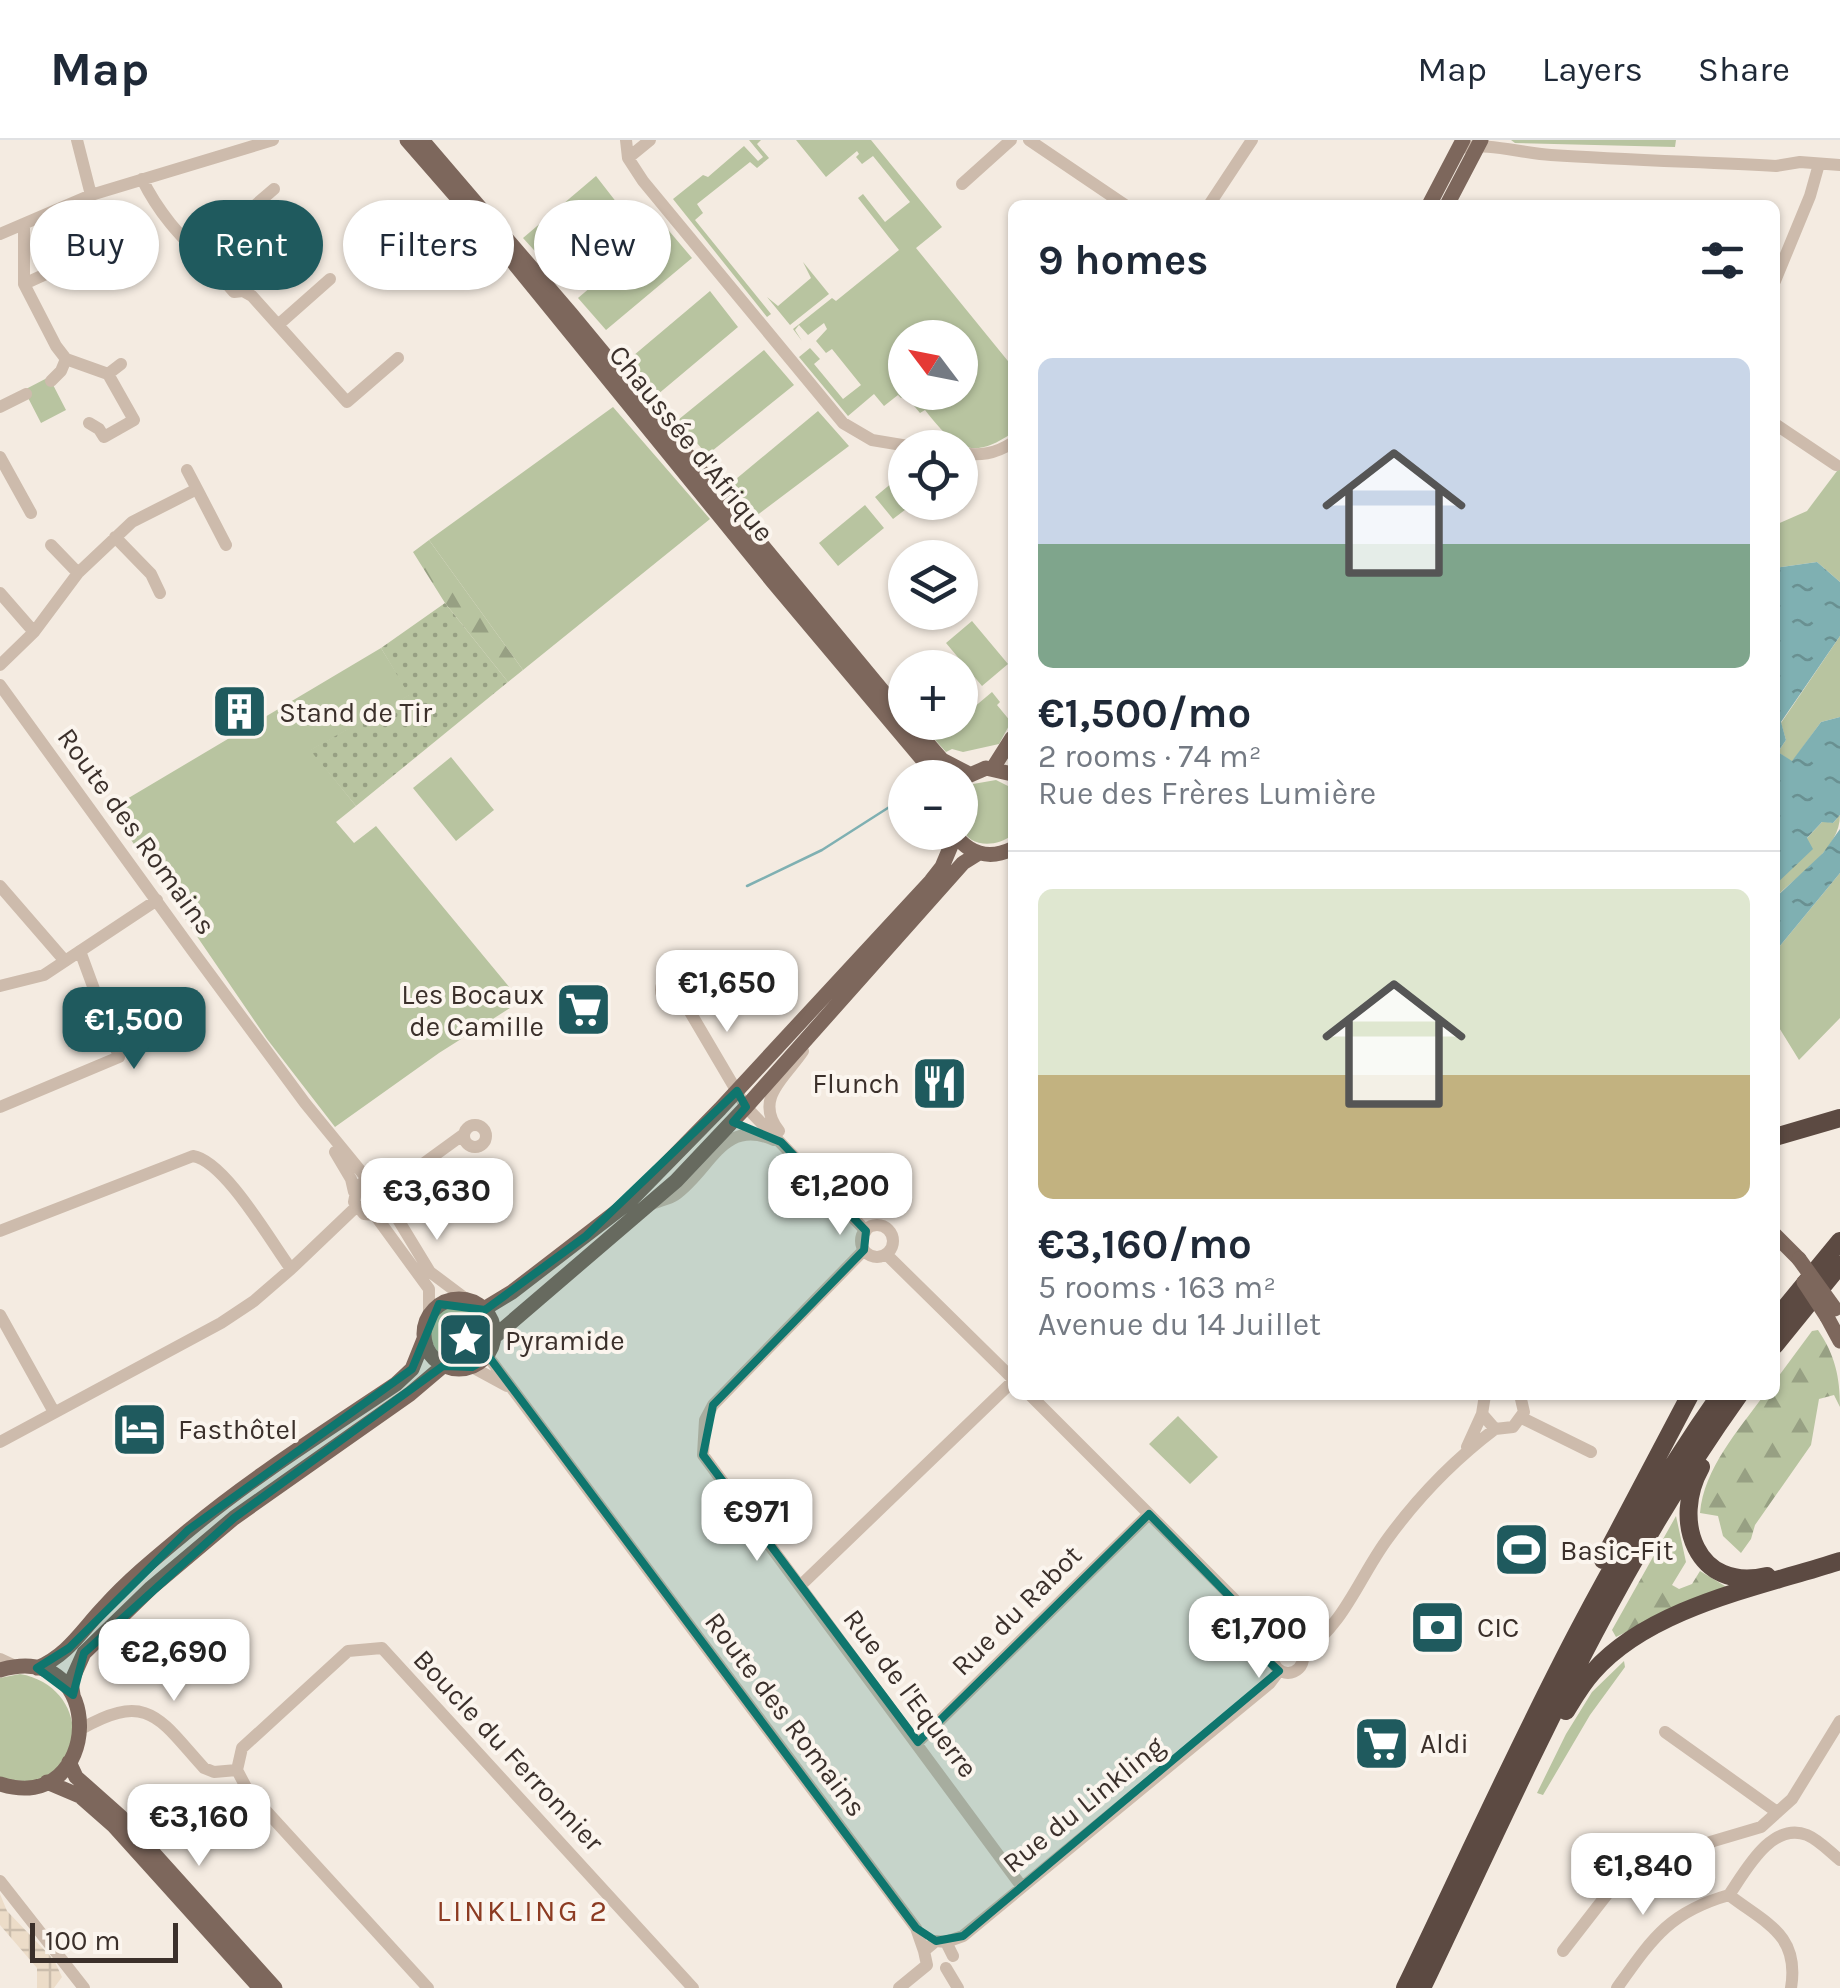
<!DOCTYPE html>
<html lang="en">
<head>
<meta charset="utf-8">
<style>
  :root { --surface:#fff; --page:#f6f6f7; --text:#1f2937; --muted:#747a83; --line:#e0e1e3; --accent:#1f5a5e }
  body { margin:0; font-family:Karla,sans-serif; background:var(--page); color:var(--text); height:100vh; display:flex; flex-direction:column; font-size:38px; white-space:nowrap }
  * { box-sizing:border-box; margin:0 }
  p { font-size:32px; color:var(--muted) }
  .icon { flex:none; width:55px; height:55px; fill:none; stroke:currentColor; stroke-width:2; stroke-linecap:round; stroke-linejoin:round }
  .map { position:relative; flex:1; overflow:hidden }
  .details { position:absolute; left:1008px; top:60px; width:772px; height:1200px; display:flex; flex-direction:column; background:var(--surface); border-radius:15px; box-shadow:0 2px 8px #0004 }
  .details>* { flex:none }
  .top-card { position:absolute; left:30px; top:60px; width:828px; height:90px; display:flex; gap:20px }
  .needle { width:65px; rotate:302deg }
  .buttons { position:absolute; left:888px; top:180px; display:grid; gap:20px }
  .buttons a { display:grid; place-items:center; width:90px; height:90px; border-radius:50%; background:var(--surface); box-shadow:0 2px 8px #0004; font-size:50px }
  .scale { position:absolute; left:30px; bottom:25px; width:148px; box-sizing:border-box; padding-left:10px; border:5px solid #3b302b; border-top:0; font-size:28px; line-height:35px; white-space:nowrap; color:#3b302b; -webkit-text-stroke:8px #fbf5ee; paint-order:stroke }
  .price { position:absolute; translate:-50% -85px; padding:0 22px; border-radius:20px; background:#fff; color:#222; font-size:32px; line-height:65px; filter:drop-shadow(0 2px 5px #0008) }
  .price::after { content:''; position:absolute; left:50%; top:60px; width:30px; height:22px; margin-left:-15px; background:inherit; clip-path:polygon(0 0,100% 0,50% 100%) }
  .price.current { background:var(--accent); color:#fff }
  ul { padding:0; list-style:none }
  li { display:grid; align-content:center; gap:20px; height:530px; padding:0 30px }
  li+li { border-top:2px solid var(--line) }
  li span { display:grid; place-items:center; height:310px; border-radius:15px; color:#555 }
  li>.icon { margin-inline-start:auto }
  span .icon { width:180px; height:180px; fill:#fffc; stroke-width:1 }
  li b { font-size:42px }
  h2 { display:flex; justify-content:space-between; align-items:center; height:120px; padding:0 30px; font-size:42px }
  .chip { padding:0 35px; border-radius:45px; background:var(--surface); box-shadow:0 2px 8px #0004; font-size:35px; line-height:90px }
  .chip.current { background:var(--accent); color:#fff }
  header { display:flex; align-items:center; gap:60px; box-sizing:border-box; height:140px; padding:0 50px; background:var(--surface); border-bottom:2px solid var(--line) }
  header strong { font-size:48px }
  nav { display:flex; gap:55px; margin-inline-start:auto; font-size:35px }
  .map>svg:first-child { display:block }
  .green { fill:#b8c4a0; fill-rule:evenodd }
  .forest { fill:url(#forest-firs) }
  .garden { fill:url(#garden-dots) }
  .plaza { fill:url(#plaza-grid) }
  .water { fill:url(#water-ripples) }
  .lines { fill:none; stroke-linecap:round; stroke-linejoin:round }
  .stream { stroke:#7fb0b2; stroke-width:2.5 }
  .minor { stroke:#cdbbac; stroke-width:12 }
  .major { stroke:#7d675c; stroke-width:15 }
  .highway { stroke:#5c4a42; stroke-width:18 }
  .major-bridge { stroke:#7d675c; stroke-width:15 }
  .marked { fill:#0f766e; fill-opacity:0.2; stroke:#0f766e; stroke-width:8; stroke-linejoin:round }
  .labels { text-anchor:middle; stroke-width:8; stroke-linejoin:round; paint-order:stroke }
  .street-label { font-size:28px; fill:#3b302b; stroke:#fbf5ee }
  .poi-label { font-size:28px; fill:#3b302b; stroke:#fbf5ee; text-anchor:start }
  .neighbourhood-label { font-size:30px; letter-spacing:2.5px; fill:#8c3b22; stroke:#fbf5ee }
</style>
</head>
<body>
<header>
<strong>Map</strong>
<nav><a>Map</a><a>Layers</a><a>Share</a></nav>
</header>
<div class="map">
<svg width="1840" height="1848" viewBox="0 0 1840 1848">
  <defs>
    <pattern id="forest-firs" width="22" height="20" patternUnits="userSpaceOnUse" patternTransform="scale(2.5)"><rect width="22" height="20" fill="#b8c4a0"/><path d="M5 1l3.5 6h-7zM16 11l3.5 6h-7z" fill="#97a083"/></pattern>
    <pattern id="garden-dots" width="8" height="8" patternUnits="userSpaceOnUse" patternTransform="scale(2.5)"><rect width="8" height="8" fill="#b8c4a0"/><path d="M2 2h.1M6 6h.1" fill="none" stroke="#97a083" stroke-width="1.8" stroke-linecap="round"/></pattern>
    <pattern id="plaza-grid" width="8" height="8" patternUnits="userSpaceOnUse" patternTransform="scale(2.5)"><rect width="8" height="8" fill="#ecdcc8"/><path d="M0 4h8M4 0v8" fill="none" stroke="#cbbdac"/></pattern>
    <pattern id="water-ripples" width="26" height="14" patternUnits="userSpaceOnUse" patternTransform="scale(2.5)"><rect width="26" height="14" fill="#7fb0b2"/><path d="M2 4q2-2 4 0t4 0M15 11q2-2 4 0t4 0" fill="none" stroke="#699091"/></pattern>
  </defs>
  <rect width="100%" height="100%" fill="#f4ebe1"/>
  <path class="green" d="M749 0H761L757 4 769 18 757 28 750 22 697 64 703 73 695 80 771 174 767 177 673 59 703 35 708 37 744 6 758 21 763 17Z
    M796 0H871L942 87 916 108 1012 226V293C969 323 953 305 925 270L920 273 905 255 901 258 898 255 884 266 874 254 848 276 799 217 810 208 820 219 814 224 843 259 861 245 832 209 826 213 816 201 827 189 824 183 808 195 799 185 795 190 802 201 793 189 832 158 836 161 899 110 858 58 863 54 885 82 910 62 873 16 862 24 856 17 859 14 857 11 826 37ZM905 198H960V252H905Z
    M1511 0H1676L1675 7 1515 3Z
    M596 36 624 72 553 131 523 98Z
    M664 85 692 118 606 190 578 158Z
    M803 122 829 154 790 185 767 157 778 166 811 138Z
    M710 151 738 187 657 255 627 221Z
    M764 210 794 245 707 315 678 280Z
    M49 237 66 270 41 283 24 250Z
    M613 267 710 379 523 530 429 400Z
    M818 271 849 306 756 376 730 344Z
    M1840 327V442L1817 422 1775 428V385L1807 371Z
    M905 332V362L914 363 893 379 875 357Z
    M865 365 884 388 838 426 819 403Z
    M972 481 1008 524 982 546 946 503Z
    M1840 496V577L1821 582 1792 622 1778 612 1786 600 1781 583Z
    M381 508 410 555 311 610 356 666 336 682 354 703 376 686 519 859 518 863 439 913 335 987 267 899 110 669Z
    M992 552 1000 562 997 565 1011 582 999 604 963 612 952 609 946 612 920 583 960 582V579Z
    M451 617 494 670 456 701 413 648Z
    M996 640 1012 648V695C997 707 969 709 961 686 958 679 960 668 960 660L973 644Z
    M1840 675C1840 710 1797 735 1775 758 1775 732 1805 700 1823 681L1833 683Z
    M1840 733V878L1799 920 1775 881V812Z
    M431 1193a29 29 0 1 1 58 0a29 29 0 1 1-58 0Z
    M1178 1276 1218 1317 1190 1344 1149 1304Z
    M1624 1521 1625 1527 1590 1575 1543 1655 1537 1653 1566 1594 1592 1552Z
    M20 1534C85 1545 92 1629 31 1641 22 1642 10 1639 0 1638V1538Z"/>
  <path class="forest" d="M429 400 523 530 508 542 445 463 413 412Z
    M1818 1190C1835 1215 1840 1237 1840 1267L1834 1255 1819 1259 1811 1305 1755 1385 1751 1399 1741 1413 1723 1396 1718 1376 1700 1373C1704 1328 1738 1291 1764 1255H1775V1241L1812 1191Z
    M1676 1376 1686 1422 1672 1445 1679 1449 1692 1444 1700 1431 1730 1449 1663 1474 1616 1497 1612 1490Z"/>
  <path class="garden" d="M445 463 508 542 356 666 310 610 409 555 381 508Z"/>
  <path class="plaza" d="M0 1754 7 1771 54 1820 62 1837 54 1848H37V1828L0 1785Z"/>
  <path class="water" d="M1817 422 1840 442V496L1781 582 1786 600 1778 612 1792 621 1821 582 1840 577V675L1833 683 1822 682 1807 698 1813 709 1775 745V428Z
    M1840 689V733L1775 812V758L1823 713Z"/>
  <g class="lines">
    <path class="stream" d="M747 746 822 710 905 657"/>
    <path class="minor" d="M77 0 91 55
      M626 0 628 18 643 41 843 283 872 300 920 308
      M1029 0 1125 65
      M1459 8C1488 2 1520 13 1551 15 1626 20 1701 22 1776 26L1800 22 1840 25
      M628 18 650 0
      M142 39C167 90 199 111 234 152L243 151 252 156 347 262 398 218
      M962 44 1011 0
      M1209 65 1252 0
      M24 84V144L56 206 66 219 61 231 51 241
      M0 94 91 55 273 0
      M200 113 274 49
      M1775 141 1810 56 1819 24
      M24 144 70 123
      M278 185 330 139
      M66 219 108 234 134 280 104 297 99 289 89 283
      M108 234 121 224
      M0 267 26 254
      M1775 284 1836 325
      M960 313C980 316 995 314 1012 303
      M0 317 31 373
      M187 330 197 349
      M115 397 151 434 160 453
      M51 405 78 433
      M0 453 34 492
      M0 525 34 492 78 433 132 382 197 349 226 405
      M0 545 192 810 305 963 368 1040
      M0 746 65 821
      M661 850a13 13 0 1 1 26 0a13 13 0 1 1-26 0Z
      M0 846 44 835 157 760
      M683 860 746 967 866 1091
      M0 967 119 917 80 811
      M464 996a11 11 0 1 1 22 0a11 11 0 1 1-22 0Z
      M779 991C753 958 786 937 803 911
      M335 1012 351 1039 354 1052
      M380 1042 388 1052 385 1068 375 1075 364 1074 354 1062 357 1046 368 1040 380 1042 400 1039
      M398 1042 464 994
      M388 1063 430 1132 466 1159
      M652 1064C659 1061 669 1059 675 1055 711 1030 722 977 774 1000
      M375 1075 429 1149V1174
      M861 1101a16 16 0 1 1 32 0a16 16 0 1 1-32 0Z
      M0 1091 193 1016C225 1021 271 1102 291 1129
      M864 1110 713 1265 705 1280 703 1315 1022 1747
      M886 1114 1012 1238
      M0 1175 54 1272
      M487 1215 916 1788 924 1811
      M472 1227 507 1246
      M1030 1255 1268 1493 1278 1506
      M1482 1274 1495 1289 1513 1287 1524 1272 1520 1255
      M1522 1278 1591 1312
      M0 1302 221 1183 254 1161 291 1129 356 1067
      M1467 1307 1482 1274 1485 1255
      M800 1446 1012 1242
      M1273 1518a15 15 0 1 1 30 0a15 15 0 1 1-30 0Z
      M1302 1513C1344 1485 1358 1440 1386 1401 1417 1358 1454 1320 1495 1289
      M0 1519 15 1526
      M81 1589C149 1550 160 1580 204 1628L214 1632 237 1630
      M1665 1592 1777 1672
      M918 1602 1149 1374
      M0 1741 84 1848
      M1729 1755C1745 1732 1771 1681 1807 1695 1819 1700 1830 1712 1840 1720
      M946 1802 963 1796 1270 1543 1279 1531
      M1563 1811 1629 1726 1761 1687 1792 1659 1840 1581
      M927 1825 924 1811 936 1801 946 1802 953 1816
      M946 1828 958 1848
      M428 1848 248 1651 237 1630 242 1608 348 1511 382 1508 693 1848
      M899 1848 927 1825
      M1617 1848C1652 1799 1669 1772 1729 1755 1765 1783 1800 1794 1791 1848"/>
    <path class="major" d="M407 0 509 117 774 443 938 638
      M422 0 571 174 905 578
      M1429 65 1463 0
      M1447 65 1481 0
      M909 582 942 620 969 634
      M993 628 1012 598
      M963 638 986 628 1012 634
      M953 692C968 714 989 720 1012 709
      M1775 1095 1799 1119
      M424 1194a35 35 0 1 1 70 0a35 35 0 1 1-70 0Z
      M484 1169 512 1152 629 1062 720 969 931 741 942 727 955 696
      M1827 1177 1840 1201
      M494 1197 676 1041 746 967 963 723 979 713
      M37 1528C68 1515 82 1490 104 1467 129 1439 160 1414 189 1390 254 1336 326 1291 396 1244L412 1229 424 1199
      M0 1530C109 1498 103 1677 0 1644
      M73 1555 71 1542 84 1513 151 1448 234 1378 410 1254 443 1226
      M69 1622 76 1637 120 1676 275 1848
      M47 1642 80 1656 113 1685 260 1848"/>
    <path class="highway" d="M1775 997 1840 978
      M1775 1180 1840 1101
      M1775 1205 1840 1125
      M1701 1327C1671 1380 1696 1453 1767 1436
      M1603 1420 1690 1255
      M1566 1571C1574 1558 1582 1544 1593 1532 1650 1467 1760 1447 1840 1421
      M1405 1848C1502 1647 1591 1438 1720 1255
      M1422 1848C1519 1646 1608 1438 1739 1255"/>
    <path class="major-bridge" d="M1799 1119 1835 1169
      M1804 1142 1827 1177"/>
  </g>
  <path class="marked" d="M737 951 746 967 733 982 781 1002 866 1091 864 1110 713 1265 703 1315 918 1602 1149 1374 1278 1506 1266 1519 1279 1531 963 1796 936 1801 916 1788 489 1217 472 1227 443 1226 234 1378 84 1513 73 1555 37 1528 69 1508 188 1390 412 1229 439 1164 485 1170 586 1096Z"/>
  <defs>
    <symbol id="building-square" viewBox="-11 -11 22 22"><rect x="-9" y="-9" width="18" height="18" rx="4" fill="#1f5a5e" stroke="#fbf5ee"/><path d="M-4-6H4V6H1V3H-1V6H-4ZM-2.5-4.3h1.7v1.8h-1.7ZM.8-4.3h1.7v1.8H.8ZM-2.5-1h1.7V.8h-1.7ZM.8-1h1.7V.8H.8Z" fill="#fff"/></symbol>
    <symbol id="supermarket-square" viewBox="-11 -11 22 22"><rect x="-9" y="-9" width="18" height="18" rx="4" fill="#1f5a5e" stroke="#fbf5ee"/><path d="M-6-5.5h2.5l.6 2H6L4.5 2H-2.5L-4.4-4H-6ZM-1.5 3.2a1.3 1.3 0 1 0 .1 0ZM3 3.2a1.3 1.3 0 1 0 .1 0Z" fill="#fff"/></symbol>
    <symbol id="restaurant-square" viewBox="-11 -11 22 22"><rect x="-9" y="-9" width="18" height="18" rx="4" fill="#1f5a5e" stroke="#fbf5ee"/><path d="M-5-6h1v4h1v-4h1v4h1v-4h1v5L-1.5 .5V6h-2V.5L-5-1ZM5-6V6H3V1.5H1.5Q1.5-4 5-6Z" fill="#fff"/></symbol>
    <symbol id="sight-square" viewBox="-11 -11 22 22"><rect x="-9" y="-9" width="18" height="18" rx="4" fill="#1f5a5e" stroke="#fbf5ee"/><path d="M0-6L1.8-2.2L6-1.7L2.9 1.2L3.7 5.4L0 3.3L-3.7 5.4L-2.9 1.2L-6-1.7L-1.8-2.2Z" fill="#fff"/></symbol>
    <symbol id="hotel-square" viewBox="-11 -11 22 22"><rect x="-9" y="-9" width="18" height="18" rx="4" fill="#1f5a5e" stroke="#fbf5ee"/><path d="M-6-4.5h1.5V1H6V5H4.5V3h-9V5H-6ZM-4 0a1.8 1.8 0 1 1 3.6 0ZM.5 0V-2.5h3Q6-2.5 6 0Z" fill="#fff"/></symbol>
    <symbol id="stadium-square" viewBox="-11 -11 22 22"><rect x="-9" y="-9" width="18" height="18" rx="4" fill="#1f5a5e" stroke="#fbf5ee"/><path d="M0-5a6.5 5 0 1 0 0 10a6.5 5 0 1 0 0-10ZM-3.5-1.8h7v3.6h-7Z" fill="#fff"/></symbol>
    <symbol id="bank-square" viewBox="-11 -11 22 22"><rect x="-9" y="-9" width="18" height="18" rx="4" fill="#1f5a5e" stroke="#fbf5ee"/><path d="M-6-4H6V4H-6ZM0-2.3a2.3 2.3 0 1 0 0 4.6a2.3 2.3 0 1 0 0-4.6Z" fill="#fff"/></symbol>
  </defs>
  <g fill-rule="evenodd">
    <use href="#building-square" x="208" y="540" width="63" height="63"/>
    <use href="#supermarket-square" x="552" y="838" width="63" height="63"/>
    <use href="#restaurant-square" x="908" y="912" width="63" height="63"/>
    <use href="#sight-square" x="434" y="1168" width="63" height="63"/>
    <use href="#hotel-square" x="108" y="1258" width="63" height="63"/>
    <use href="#stadium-square" x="1490" y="1378" width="63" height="63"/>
    <use href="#bank-square" x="1406" y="1456" width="63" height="63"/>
    <use href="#supermarket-square" x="1350" y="1572" width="63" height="63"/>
  </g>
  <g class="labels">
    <g class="street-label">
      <text transform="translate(692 303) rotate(51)" y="10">Chaussée d'Afrique</text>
      <text transform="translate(137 691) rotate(54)" y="10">Route des Romains</text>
      <text transform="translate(1016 1470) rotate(-45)" y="10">Rue du Rabot</text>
      <text transform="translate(911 1553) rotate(53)" y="10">Rue de l'Equerre</text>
      <text transform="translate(786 1574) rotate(53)" y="10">Route des Romains</text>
      <text transform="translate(509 1610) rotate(47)" y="10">Boucle du Ferronnier</text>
      <text transform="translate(1083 1664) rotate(-39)" y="10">Rue du Linkling</text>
    </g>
    <g class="poi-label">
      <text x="279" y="582">Stand de Tir</text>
      <text x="544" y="864" text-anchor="end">Les Bocaux<tspan x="544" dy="32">de Camille</tspan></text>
      <text x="900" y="953" text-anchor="end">Flunch</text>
      <text x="505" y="1210">Pyramide</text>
      <text x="178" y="1299">Fasthôtel</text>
      <text x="1560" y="1420">Basic-Fit</text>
      <text x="1477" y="1497">CIC</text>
      <text x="1420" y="1613">Aldi</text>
    </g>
    <g class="neighbourhood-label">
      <text x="523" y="1781">LINKLING 2</text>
    </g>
  </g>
</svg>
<div class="buttons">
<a><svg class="needle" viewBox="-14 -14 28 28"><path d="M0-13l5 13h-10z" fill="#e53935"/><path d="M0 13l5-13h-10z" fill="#747a83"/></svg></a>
<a><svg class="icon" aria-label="locate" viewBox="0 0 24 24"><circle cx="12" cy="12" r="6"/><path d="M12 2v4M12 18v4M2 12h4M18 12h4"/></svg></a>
<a><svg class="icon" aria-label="layers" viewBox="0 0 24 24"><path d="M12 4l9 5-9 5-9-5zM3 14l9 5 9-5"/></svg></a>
<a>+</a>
<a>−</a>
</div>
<div class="scale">100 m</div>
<b class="price" style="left:727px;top:895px">€1,650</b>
<b class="price current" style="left:134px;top:932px">€1,500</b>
<b class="price" style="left:840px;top:1098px">€1,200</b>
<b class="price" style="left:437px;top:1103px">€3,630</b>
<b class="price" style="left:757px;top:1424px">€971</b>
<b class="price" style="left:1259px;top:1541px">€1,700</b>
<b class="price" style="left:174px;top:1564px">€2,690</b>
<b class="price" style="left:199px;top:1729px">€3,160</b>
<b class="price" style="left:1643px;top:1778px">€1,840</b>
<div class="top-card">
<a class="chip">Buy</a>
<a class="chip current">Rent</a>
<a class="chip">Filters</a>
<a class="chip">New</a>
</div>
<section class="details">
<h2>9 homes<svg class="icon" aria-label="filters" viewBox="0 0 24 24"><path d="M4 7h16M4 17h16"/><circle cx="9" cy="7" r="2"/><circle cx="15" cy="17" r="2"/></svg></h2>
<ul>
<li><span style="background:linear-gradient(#c9d6e8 60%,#7fa58c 0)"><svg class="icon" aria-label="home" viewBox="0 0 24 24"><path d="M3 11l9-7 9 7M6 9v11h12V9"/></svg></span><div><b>€1,500/mo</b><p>2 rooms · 74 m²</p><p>Rue des Frères Lumière</p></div></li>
<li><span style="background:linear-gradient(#dfe7d0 60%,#c2b280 0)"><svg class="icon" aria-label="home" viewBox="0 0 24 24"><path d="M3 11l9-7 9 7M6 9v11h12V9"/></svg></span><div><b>€3,160/mo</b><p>5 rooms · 163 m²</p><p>Avenue du 14 Juillet</p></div></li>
</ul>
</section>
</div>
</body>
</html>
